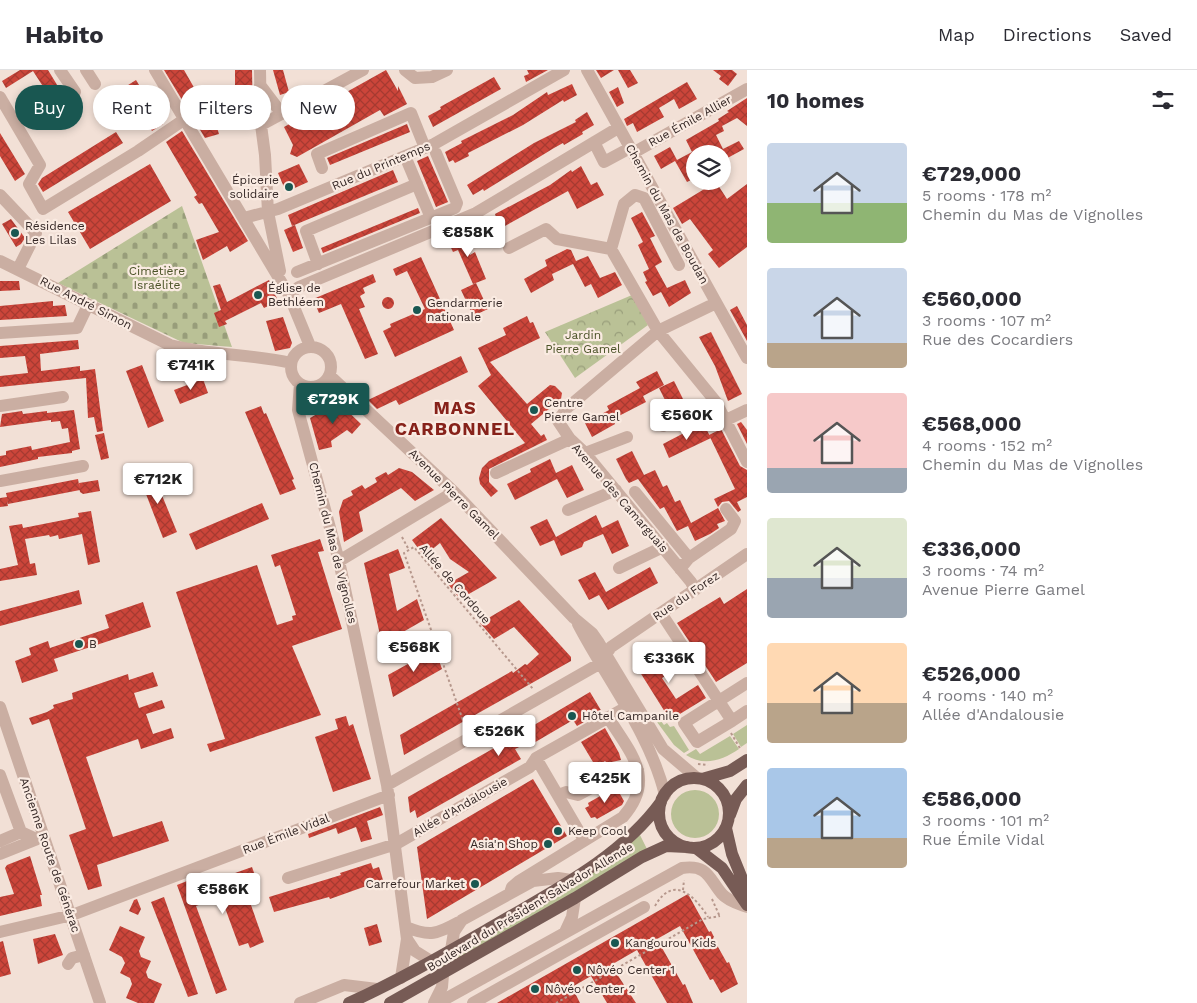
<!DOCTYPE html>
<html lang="en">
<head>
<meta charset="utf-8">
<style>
  :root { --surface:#fff; --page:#f2f2f3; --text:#2b2b33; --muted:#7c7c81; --line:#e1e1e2; --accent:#195751 }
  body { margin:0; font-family:"Work Sans",sans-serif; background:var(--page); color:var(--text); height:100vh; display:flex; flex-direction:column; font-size:19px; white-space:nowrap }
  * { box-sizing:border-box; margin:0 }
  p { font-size:16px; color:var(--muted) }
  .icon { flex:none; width:28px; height:28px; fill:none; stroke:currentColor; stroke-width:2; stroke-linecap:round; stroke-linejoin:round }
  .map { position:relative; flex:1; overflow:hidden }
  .sheet { display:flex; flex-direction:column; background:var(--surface); width:450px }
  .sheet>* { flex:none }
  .guide { position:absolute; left:15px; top:15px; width:475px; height:45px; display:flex; gap:10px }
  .buttons { position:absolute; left:686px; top:75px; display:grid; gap:10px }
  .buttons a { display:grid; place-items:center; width:45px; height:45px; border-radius:50%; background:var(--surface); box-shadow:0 2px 8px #0003; font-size:25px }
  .price { position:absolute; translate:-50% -42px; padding:0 11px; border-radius:5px; background:#fff; color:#222; font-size:16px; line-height:32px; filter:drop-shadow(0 1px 2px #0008) }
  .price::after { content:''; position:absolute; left:50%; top:30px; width:15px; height:11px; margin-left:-8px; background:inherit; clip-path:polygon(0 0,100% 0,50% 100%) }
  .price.on { background:var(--accent); color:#fff }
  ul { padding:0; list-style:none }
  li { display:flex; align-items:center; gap:15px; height:125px; padding:0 20px }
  li span { display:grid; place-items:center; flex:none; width:140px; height:100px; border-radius:5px; color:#555 }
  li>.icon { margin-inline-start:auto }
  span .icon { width:60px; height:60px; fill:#fffc; stroke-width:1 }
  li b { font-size:21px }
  h2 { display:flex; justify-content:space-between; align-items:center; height:60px; padding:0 20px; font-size:21px }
  .chip { padding:0 18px; border-radius:22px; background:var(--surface); box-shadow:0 2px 8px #0003; font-size:18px; line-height:45px }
  .chip.on { background:var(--accent); color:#fff }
  header { display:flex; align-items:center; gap:30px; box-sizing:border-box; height:70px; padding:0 25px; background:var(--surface); border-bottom:1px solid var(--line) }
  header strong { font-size:24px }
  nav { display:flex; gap:28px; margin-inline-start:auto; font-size:18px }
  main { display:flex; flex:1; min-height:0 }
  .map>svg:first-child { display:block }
  .grass { fill:#bac196 }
  .cemetery { fill:url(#cemetery-stones) }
  .park { fill:url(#park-crowns) }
  .building { fill:url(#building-cross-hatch) }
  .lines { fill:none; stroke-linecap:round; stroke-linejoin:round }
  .path { stroke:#b6978c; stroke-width:2; stroke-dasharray:2.5 2.5; stroke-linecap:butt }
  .minor { stroke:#caaea2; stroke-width:12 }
  .major { stroke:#775b55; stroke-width:12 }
  .poi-dot { fill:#195751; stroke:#faebe2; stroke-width:2 }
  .labels { text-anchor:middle; stroke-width:4.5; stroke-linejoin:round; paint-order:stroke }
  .street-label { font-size:12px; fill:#342725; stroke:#faebe2 }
  .poi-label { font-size:12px; fill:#342725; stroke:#faebe2; text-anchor:start }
  .park-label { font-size:12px; fill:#4b5328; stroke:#faebe2 }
  .district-label { font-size:18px; font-weight:bold; letter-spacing:1px; fill:#87221a; stroke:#faebe2 }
</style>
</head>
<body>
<header>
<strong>Habito</strong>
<nav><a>Map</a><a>Directions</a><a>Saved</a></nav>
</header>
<main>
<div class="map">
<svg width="747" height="933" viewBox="0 0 747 933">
  <defs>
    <pattern id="cemetery-stones" width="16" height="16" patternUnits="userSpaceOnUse" patternTransform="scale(1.25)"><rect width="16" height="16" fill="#bac196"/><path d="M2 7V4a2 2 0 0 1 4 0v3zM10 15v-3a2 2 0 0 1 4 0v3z" fill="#989d7a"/></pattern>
    <pattern id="park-crowns" width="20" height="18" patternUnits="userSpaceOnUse" patternTransform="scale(1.25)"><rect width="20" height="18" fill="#bac196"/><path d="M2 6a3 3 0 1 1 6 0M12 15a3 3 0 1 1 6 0" fill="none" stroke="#989d7a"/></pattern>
    <pattern id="building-cross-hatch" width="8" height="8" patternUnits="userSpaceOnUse" patternTransform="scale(1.25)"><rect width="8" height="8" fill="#cc453a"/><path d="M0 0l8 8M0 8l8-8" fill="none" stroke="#a63a31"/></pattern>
  </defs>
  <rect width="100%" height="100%" fill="#f2e0d6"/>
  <path class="grass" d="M660 650 664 655 667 653 670 657 674 656 689 680 684 683 674 675 657 652Z
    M747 655V673L741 677 733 664Z
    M730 666 739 679C723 690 704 697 686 685L696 679 700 684Z
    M671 744a24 24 0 1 1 48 0a24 24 0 1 1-48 0Z
    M640 765 647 779 443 900 440 895 567 821Z"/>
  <path class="cemetery" d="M182 136 232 277 184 273 58 213Z"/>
  <path class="park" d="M632 225 648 255 575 308 545 262Z"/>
  <path class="building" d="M20 0H48L62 23 21 47 15 36 44 18 33 1 6 18 2 11Z
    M164 0H184L200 28 216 18 235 17V0H252L253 54 240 57 235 41 214 48 219 64 205 68Z
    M273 0H283L289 22 280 25Z
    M386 0 398 21V16L407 34 384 46 380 40 297 87 290 84 293 75 284 57Z
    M527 0H548L526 12 524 6 529 4Z
    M596 0H614L601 8Z
    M618 0H630L638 13 628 18Z
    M713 0H732L737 4 728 16 719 9 721 6Z
    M494 7 501 19 433 57 428 46 441 39 440 37Z
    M136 10 163 54 152 61 132 29 110 43 103 31Z
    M687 12 697 29 679 39 674 29 659 38 664 47 637 62 633 53 627 56 624 49Z
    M572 14 577 25 564 32 563 30 523 55 468 83 469 86 455 93 453 90 449 92 445 82 462 73 461 71 513 45 547 22 548 25Z
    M618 17 624 33 617 37 609 22Z
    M747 28V56L737 48 722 56 724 61 716 65 723 79 739 71 744 79 722 91V84H695V108L687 112 675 91 661 99 654 86 670 77 677 90 692 82 686 70 719 51 718 49 729 42 727 41Z
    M587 42 594 55 582 62 583 64 564 75 563 73 554 78 484 121 483 119 473 125 467 115 534 73 576 52 575 50Z
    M407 54 410 62 330 95 327 88Z
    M182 61 248 171 230 182 227 176 203 190 196 170 219 162 202 133 199 134 194 127 197 125 166 72Z
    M116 62 123 73 43 122 38 114 42 108Z
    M0 63 25 104 15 111 0 86Z
    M428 86 448 132 436 137 417 91Z
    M150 94 171 131 90 179 68 142Z
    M299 94 308 112 286 122 278 103Z
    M581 96 591 115 597 112 604 125 577 139 568 121 494 162 488 152 496 147 495 144 550 115 571 100 572 102Z
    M393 100 398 112 292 156 288 145Z
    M716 112 727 129 747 114V177L719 198 708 184 713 180 690 149 682 154 673 138Z
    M418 138 420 143 323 183 321 178Z
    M642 142 655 166 650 168 662 192 655 196 667 218 685 210 691 223 669 237 661 222 653 226 645 212 647 211 643 202 649 199 638 175 643 172 631 148Z
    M11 149 25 168 21 174 16 177 2 154Z
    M295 155 303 178 293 182 284 160Z
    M462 163 470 185 475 182 486 209 473 214 458 180 453 182 447 169Z
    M567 179 571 180 576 191 588 186 600 208 615 202 622 215 598 228 591 214 585 217 573 194 552 204 554 210 531 223 524 209 547 196 545 190Z
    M421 187 454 260 395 287 383 261 391 257 390 254 425 239 407 201 396 206 393 199Z
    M373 204 376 212 363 218 365 223 360 226 365 237 359 239 378 284 365 289 341 234 319 243 313 229Z
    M269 210 278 231 264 238 261 233 225 251 227 254 219 257 214 243 221 240 213 216 220 214 227 232Z
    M0 211H19L20 220 0 221Z
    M476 213 488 239 473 246 461 220Z
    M382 233a6 6 0 1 1 12 0a6 6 0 1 1-12 0Z
    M53 231V236L65 235 67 246 0 250V236Z
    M737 236 747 255V271L730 240Z
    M527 246 530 253 533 252 540 268 490 292 527 334 550 315 555 316 562 323 561 329 531 354 541 366 544 364 547 370 489 399V412L498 421 491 427 480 414 479 408 482 398 489 391 525 373 478 316 491 305 478 278 506 265 503 258Z
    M283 247 292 273 290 278 275 281 266 251Z
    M711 262 742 324 728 331 715 296 699 267Z
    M78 270 79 279 40 284 41 301 80 296V301L95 299 103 361 97 362 94 347 88 348 86 308 0 317V306L28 303 25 286 0 288V276Z
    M461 286 468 302 399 335 396 330 377 339 368 330Z
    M142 295 164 351 148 358 126 301Z
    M657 301 664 315 643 326 646 332 613 349 615 354 592 367 585 353 609 340 607 336 640 318 636 312Z
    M203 309 208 323 180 334 174 320Z
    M674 311 685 333 670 340 659 318Z
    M338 332 361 354 352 364 347 360 331 371 332 377 319 380 310 348Z
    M261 336 264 344 266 343 294 409 292 410 296 419 280 425 245 342Z
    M74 340 80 379 72 381V383L38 387V389L0 397V386L6 385V381L31 376 32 380 70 372 68 358 62 359 60 351 51 352V350L0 357 2 344 22 341 23 344 47 341V343Z
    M741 352 747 360V374L737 354Z
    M703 353 711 368 669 388 663 374Z
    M721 359 740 396 747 400V427L737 432 741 440 738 442 729 431 722 432 718 437 714 429 735 419 709 365Z
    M104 363 109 388 101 390 95 365Z
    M632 381 644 405 655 400 663 417 667 415 675 432 680 430 691 453 718 438 725 451 717 454 719 458 710 464 695 471 688 456 677 461 664 437 660 439 638 409 629 413 626 409 616 389Z
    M550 389 556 403 572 395 584 420 567 428 557 409 515 430 507 414 531 402 530 399Z
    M399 398 412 402 434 420 415 431 401 418 359 442 363 461 344 472 339 442 343 430 353 425 351 421 362 415 365 419 377 412 375 408 386 402 388 405Z
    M152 401 177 462 163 468 139 406Z
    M78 409 80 420 8 434 7 431 8 436 0 437V428L7 427 6 423Z
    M98 410 100 421 83 424 80 422 79 413Z
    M262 433 269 449 196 480 189 464Z
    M91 441 100 492 88 495 82 464 59 469 58 465 50 467 49 465 25 469 30 494 35 493 37 505 0 511V499L18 495 9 456 22 454 23 458 79 447 78 443Z
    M596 445 602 458 618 450 629 476 612 484 603 464 584 472 582 477 561 486 554 470 540 476 530 457 547 449 556 467Z
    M441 448 497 508 460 529 448 514 469 502 450 489 440 473 424 486 412 470Z
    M320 469 324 481 318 482 342 559 292 576 321 645 210 682 207 674 225 669 176 522 257 495 277 555 293 550 292 546 296 545 280 495 275 497 271 485Z
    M398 479 405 498 389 504 397 541 417 529 424 550 382 574 364 493Z
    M650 497 658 513 608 540 599 525 589 530 578 510 595 502 606 522Z
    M747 519V593L716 612 677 553 720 527 724 534Z
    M79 520 82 534 0 556V541Z
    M519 530 571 587V591L404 685 400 665 512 601 513 603 525 594 527 595 539 584 514 557 494 569 480 553Z
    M143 532 151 557 54 589 58 601 22 613 15 591 31 585 29 578 48 571 50 578 109 558 105 545Z
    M673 576 684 594 662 608 676 629 698 615 706 628 670 650 638 599Z
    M435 579 442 599 393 627 388 605Z
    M153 602 158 616 134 623 139 638 162 630 165 638 146 644 153 664 171 658 174 668 141 679 138 669 86 687 113 767 162 751 169 771 97 795 102 816 88 820 69 765 86 759 49 649 32 655 29 648 47 642 54 638 53 635 73 629 72 623 128 604 129 610Z
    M590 622 602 642 577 656 573 650 532 674 530 672 515 679 521 689 417 748 415 740 410 743 408 727 510 669 512 673 526 664 524 661Z
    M346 646 349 656 353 654 371 709 333 722 315 667 338 659 335 649Z
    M605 658 619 683 621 690 607 693 605 691 596 697 581 672Z
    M533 709 567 766 427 849 417 777Z
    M616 717 624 731 622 735 597 749 595 747 591 748 585 738 589 736 588 733Z
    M380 737 383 745 367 751 372 769 361 772 356 757 338 764 336 758 309 768 308 764Z
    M30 786 42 825H40L42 836 0 846V827L14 824 5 798 7 795Z
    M371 793 373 799 379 797 383 810 330 829 329 827 274 842 269 827 341 805 340 803Z
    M252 797 258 814 248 817 249 820 246 821 264 872 250 878 248 873 239 876 221 827 196 836 227 920 216 924 177 815 187 811 190 819Z
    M688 824 709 862 711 861 714 867 713 868 727 893 729 892 738 914 721 923 713 909 710 910 680 856 657 869 683 915 685 914 693 933H667L637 880 611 895 636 933H607L591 906 572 917 580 933H497Z
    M164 827 198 924 188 927 151 832Z
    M137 829 141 839 138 845 129 841 134 830Z
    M377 854 382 872 369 876 364 858Z
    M120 856 145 867 139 881 141 887 151 891 146 902 148 908 162 914 154 933H138L126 928 132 914 130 908 120 903 125 893 122 887 109 880Z
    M55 864 63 885 38 894 33 869Z
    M3 871 11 904 0 907V872Z"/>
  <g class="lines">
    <path class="path" d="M402 467 409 480
      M466 659 404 483 414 477 533 619
      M731 663 741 680
      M698 694 708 695
      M683 820 684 810
      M712 829 720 847
      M655 836C673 804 695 826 708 847
      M556 933 703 849 720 846"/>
    <path class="minor" d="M60 0 75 22
      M86 0 95 14
      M155 0 289 225 310 276
      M260 0 261 55 265 85 268 142 280 201
      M405 0 415 8 432 7 447 0
      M587 0 747 288
      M260 15 282 44
      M0 27 40 95 29 114 43 139 138 81 185 49
      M261 55 363 0
      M594 72 604 92 630 78
      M633 83 747 19
      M405 86 431 148
      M322 98 317 84 411 43 425 78
      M0 125 36 163 18 199
      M244 148 278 139 434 74 564 0
      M509 178 546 159 557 169 611 179 658 261 716 332 747 392
      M611 179 624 134 635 125 644 128 679 195
      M0 191 170 275C209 285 251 284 291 293
      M318 194 306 161 417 114
      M297 202 455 138 457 133 436 83
      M289 225 299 217 476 143 618 58
      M0 263 77 258 88 235
      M291 297a20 20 0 1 1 40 0a20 20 0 1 1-40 0Z
      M330 306 454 422 574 548 592 563 599 573 663 679 697 708
      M300 314 298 340 339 491 387 715 407 869
      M0 336 63 327
      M726 350 747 340
      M663 356 716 332
      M585 383 627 367
      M496 403 570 369
      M0 411 83 396
      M635 422 689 488 680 499
      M568 440 616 420
      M689 488 731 459 735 451 726 439
      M339 491 454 422
      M619 498 663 477
      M695 520 691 512 585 383 570 369 558 351 567 338 658 261 716 233
      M661 543 732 651 747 641
      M578 554C607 610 650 663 665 725
      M0 637 100 933
      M732 651 697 672 684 653 747 613
      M536 688 584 770
      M0 705 21 762 36 769
      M387 715 599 594 611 577 747 484
      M558 725 566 722 578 725 610 708 638 700
      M0 771 21 762
      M0 784 40 768
      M288 808 396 774 530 697 536 688 625 638
      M510 823 512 817 519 811 623 747C657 708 630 683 608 647
      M406 857C430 867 437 864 459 852
      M0 862 72 845 389 725
      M565 862 572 847 575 828
      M451 880 454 862 462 850 533 811 558 808 571 810
      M68 894 72 888 84 885
      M401 908 407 869 415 881 431 891
      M300 933 344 915 377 919
      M434 933 442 917 443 905
      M438 933 682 798C708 794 709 809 722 824 728 831 739 834 747 837
      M473 933 644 837"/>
    <path class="major" d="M659 743a35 35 0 1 1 70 0a35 35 0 1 1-70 0Z
      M702 709 730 701 747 690
      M730 745 736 729 747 715
      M726 758 732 784 747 821
      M696 778 722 798 747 835
      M349 933C400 910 448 882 497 854 555 820 621 787 661 732
      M390 933 575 828 642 787 666 776 687 777"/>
  </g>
  <g class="poi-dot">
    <circle cx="289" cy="117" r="5"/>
    <circle cx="15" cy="163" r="5"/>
    <circle cx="258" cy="225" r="5"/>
    <circle cx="417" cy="240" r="5"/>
    <circle cx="534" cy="340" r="5"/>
    <circle cx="79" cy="574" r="5"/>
    <circle cx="572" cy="646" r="5"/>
    <circle cx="558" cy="761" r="5"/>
    <circle cx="548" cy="774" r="5"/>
    <circle cx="475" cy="814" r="5"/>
    <circle cx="615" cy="873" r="5"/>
    <circle cx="577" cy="900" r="5"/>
    <circle cx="535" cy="919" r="5"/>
  </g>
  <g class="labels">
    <g class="street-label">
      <text transform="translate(690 51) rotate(-29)" y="4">Rue Émile Allier</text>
      <text transform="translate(381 96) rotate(-23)" y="4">Rue du Printemps</text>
      <text transform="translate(667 144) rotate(61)" y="4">Chemin du Mas de Boudan</text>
      <text transform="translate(86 233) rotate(27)" y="4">Rue André Simon</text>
      <text transform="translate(454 424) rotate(45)" y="4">Avenue Pierre Gamel</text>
      <text transform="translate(620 428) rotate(49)" y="4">Avenue des Camarguais</text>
      <text transform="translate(333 473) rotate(76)" y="4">Chemin du Mas de Vignolles</text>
      <text transform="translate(455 514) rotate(49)" y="4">Allée de Cordoue</text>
      <text transform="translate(686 526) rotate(-34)" y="4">Rue du Forez</text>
      <text transform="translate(460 737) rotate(-30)" y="4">Allée d'Andalousie</text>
      <text transform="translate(286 764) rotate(-21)" y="4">Rue Émile Vidal</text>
      <text transform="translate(50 785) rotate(71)" y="4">Ancienne Route de Générac</text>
      <text transform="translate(530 837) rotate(-31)" y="4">Boulevard du Président Salvador Allende</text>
    </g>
    <g class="poi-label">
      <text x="279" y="114" text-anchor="end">Épicerie<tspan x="279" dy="14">solidaire</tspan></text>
      <text x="25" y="160">Résidence<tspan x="25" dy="14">Les Lilas</tspan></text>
      <text x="268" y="222">Église de<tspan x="268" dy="14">Bethléem</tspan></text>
      <text x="427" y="237">Gendarmerie<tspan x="427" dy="14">nationale</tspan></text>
      <text x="544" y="337">Centre<tspan x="544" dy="14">Pierre Gamel</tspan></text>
      <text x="89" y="578">B</text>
      <text x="582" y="650">Hôtel Campanile</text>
      <text x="568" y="765">Keep Cool</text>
      <text x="538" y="778" text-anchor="end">Asia'n Shop</text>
      <text x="465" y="818" text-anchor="end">Carrefour Market</text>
      <text x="625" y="877">Kangourou Kids</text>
      <text x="587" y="904">Nôvéo Center 1</text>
      <text x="545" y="923">Nôvéo Center 2</text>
    </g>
    <g class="park-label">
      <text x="157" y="205">Cimetière<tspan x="157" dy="14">Israélite</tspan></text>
      <text x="583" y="269">Jardin<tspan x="583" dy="14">Pierre Gamel</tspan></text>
    </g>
    <g class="district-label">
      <text x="455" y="344">MAS<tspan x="455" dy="21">CARBONNEL</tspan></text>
    </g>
  </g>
</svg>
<div class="buttons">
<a><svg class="icon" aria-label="layers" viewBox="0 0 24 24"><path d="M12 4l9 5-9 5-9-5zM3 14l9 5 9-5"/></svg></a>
</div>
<b class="price" style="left:468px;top:188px">€858K</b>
<b class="price" style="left:191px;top:321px">€741K</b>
<b class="price on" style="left:333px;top:355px">€729K</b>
<b class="price" style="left:687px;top:371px">€560K</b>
<b class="price" style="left:158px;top:435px">€712K</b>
<b class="price" style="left:414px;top:603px">€568K</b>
<b class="price" style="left:669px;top:614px">€336K</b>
<b class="price" style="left:499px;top:687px">€526K</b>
<b class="price" style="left:605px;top:734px">€425K</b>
<b class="price" style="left:223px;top:845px">€586K</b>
<div class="guide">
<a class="chip on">Buy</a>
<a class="chip">Rent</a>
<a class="chip">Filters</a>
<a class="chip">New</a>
</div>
</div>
<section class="sheet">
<h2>10 homes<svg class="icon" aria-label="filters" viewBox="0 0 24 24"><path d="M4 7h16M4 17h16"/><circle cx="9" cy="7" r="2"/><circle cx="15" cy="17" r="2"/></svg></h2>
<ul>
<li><span style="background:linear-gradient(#c9d6e8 60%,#8fb573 0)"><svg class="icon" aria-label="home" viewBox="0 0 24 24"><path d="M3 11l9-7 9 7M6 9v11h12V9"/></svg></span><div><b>€729,000</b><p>5 rooms · 178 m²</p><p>Chemin du Mas de Vignolles</p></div></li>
<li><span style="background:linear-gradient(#c9d6e8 75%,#b9a48a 0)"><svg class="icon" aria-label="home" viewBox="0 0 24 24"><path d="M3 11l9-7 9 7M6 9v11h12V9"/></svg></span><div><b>€560,000</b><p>3 rooms · 107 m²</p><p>Rue des Cocardiers</p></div></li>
<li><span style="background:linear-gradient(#f6c9c9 75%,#9aa5b1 0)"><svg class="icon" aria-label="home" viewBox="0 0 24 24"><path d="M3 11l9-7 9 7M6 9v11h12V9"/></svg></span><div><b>€568,000</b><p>4 rooms · 152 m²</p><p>Chemin du Mas de Vignolles</p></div></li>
<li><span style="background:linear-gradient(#dfe7d0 60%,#9aa5b1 0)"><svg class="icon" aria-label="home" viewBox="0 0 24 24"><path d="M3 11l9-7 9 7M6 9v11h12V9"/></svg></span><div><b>€336,000</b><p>3 rooms · 74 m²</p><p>Avenue Pierre Gamel</p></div></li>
<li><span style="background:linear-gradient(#ffd9b3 60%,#b9a48a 0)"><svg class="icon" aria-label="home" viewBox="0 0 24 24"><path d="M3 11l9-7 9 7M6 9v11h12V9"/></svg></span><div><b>€526,000</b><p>4 rooms · 140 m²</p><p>Allée d'Andalousie</p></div></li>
<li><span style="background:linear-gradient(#a9c7e8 70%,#b9a48a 0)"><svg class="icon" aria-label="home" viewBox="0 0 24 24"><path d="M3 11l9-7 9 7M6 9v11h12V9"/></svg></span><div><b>€586,000</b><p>3 rooms · 101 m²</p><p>Rue Émile Vidal</p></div></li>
</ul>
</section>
</main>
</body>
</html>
